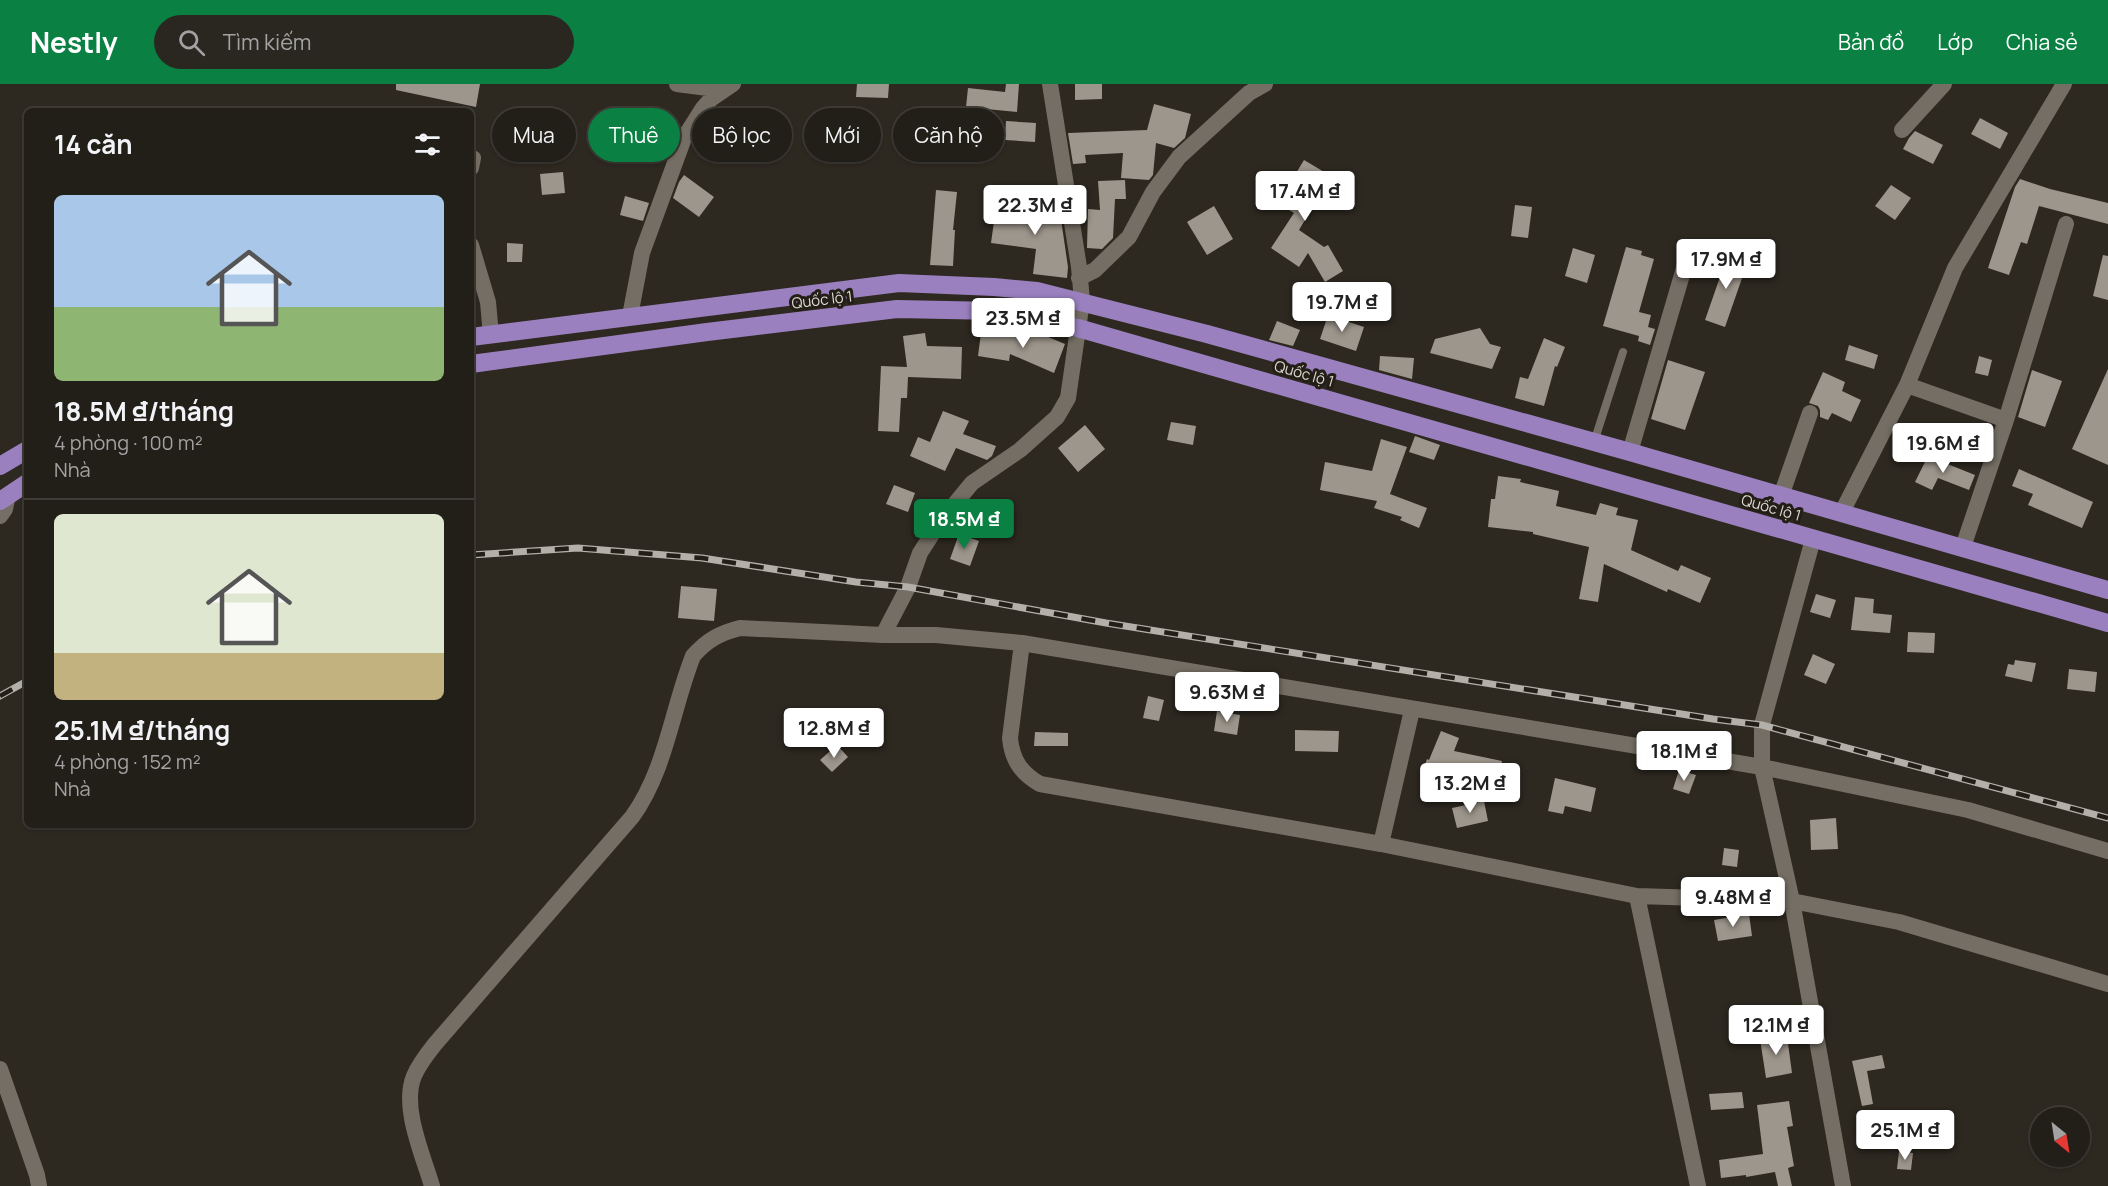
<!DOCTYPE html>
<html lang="vi">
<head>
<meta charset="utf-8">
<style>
  :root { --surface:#221e18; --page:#2a2721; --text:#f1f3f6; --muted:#a2a2a2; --line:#3f3c37; --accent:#0b8043 }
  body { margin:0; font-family:Manrope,sans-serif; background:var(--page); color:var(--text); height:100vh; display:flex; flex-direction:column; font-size:22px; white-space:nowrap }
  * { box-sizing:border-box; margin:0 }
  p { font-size:20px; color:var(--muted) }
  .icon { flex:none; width:33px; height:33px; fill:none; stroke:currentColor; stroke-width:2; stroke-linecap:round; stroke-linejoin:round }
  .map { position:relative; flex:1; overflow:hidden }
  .drawer { position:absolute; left:24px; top:24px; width:450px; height:720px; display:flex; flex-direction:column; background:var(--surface); border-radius:9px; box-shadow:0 2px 4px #0004,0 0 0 2px var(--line) }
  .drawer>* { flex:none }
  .banner { position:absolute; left:492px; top:24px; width:570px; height:54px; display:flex; gap:12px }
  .needle { width:39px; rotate:150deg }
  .fabs { position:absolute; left:2030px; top:1023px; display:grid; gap:12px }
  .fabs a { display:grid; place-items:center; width:60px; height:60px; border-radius:50%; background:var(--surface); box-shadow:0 2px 4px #0004,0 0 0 2px var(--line); font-size:30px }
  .price { position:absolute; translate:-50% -51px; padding:0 14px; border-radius:6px; background:#fff; color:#222; font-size:20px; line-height:39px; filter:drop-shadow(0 2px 3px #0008) }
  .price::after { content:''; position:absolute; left:50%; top:36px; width:18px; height:14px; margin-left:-9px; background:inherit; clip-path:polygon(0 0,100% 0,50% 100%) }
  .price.on { background:var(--accent); color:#fff }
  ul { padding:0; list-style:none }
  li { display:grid; align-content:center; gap:12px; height:318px; padding:0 30px }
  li+li { border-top:2px solid var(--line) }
  li span { display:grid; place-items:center; height:186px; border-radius:9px; color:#555 }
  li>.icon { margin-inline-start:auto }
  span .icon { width:108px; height:108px; fill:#fffc; stroke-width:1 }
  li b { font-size:26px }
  h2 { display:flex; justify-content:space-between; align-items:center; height:72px; padding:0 30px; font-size:26px }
  .tag { padding:0 21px; border-radius:27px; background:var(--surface); box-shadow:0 2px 4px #0004,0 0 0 2px var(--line); font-size:21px; line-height:54px }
  .tag.on { background:var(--accent); color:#fff }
  header { display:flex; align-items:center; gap:36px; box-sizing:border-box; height:84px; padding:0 30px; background:var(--accent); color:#fff }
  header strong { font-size:28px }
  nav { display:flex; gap:33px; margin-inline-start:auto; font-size:21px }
  .search { width:420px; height:54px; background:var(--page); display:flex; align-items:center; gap:15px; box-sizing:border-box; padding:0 21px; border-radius:33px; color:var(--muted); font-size:22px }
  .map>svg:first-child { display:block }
  .building { fill:#9d968c }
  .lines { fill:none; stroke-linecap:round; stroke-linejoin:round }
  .lane { stroke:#746e64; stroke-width:8 }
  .street { stroke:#746e64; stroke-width:16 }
  .highway { stroke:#9b80bf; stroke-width:18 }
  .rail-casing { stroke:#b3b0aa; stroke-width:7 }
  .rail { stroke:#231f17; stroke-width:4.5; stroke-dasharray:14; stroke-linecap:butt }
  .labels { text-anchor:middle; stroke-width:6; stroke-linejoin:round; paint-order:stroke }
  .street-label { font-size:15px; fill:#dddad4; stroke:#231f17 }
</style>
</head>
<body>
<header>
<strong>Nestly</strong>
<div class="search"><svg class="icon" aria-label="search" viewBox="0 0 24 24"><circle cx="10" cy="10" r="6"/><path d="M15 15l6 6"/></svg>Tìm kiếm</div>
<nav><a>Bản đồ</a><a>Lớp</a><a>Chia sẻ</a></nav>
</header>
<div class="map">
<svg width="2108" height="1102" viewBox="0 0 2108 1102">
  <rect width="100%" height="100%" fill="#2d2820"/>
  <path class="building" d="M396 0H480L476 23 396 6Z
    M857 0H889L888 14 856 13Z
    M1006 0H1019L1017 28 966 23 968 4 1005 8Z
    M1075 0H1102V15L1075 16Z
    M1154 20 1191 30 1185 54 1174 64 1156 59 1153 91 1149 96 1121 94 1123 69 1085 71 1086 79 1073 80 1068 49 1147 46Z
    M783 29 786 63 769 65 766 31Z
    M1980 34 2008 49 2000 65 1971 50Z
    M1006 37 1036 39 1035 58 1005 56Z
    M1915 47 1943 61 1933 80 1903 65 1909 54Z
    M1304 76 1331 92 1299 146 1324 163 1328 161 1343 187 1325 198 1308 169 1299 183 1271 164 1294 129 1278 119Z
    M563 88 565 109 542 111 540 90Z
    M684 91 714 113 699 133 673 114 679 98Z
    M2020 95 2050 105 2108 119V140L2039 122 2027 160 2021 158 2009 191 1988 184 2015 103Z
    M1125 96 1126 115H1115L1113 154 1102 165 1087 164 1088 125 1100 126 1098 97Z
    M1891 101 1911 114 1895 136 1875 122Z
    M936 106 957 108 953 146H955L953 182 930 181Z
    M625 112 649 119 643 137 620 131Z
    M1058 115 1068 183 1067 194 1033 190 1036 165 991 159 996 123 1042 129 1040 117Z
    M1515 121 1532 123 1528 154 1511 152Z
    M1214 122 1233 155 1207 171 1187 138Z
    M507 159 523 160 522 178H507Z
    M1626 163 1642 167 1641 171 1654 175 1639 228 1651 231 1648 243 1655 245 1650 261 1638 257 1639 252 1603 242Z
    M1573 164 1595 171 1587 199 1565 192Z
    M1728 170 1748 177 1725 243 1705 236Z
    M2103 171 2108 172V216L2093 212Z
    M1328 231 1364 243 1356 267 1320 255Z
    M1277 237 1300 246 1293 262 1269 256Z
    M1480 244 1490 260 1501 263 1492 285 1430 269 1435 255Z
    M1029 245 1065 260 1054 289 1010 270 1009 277 978 272 981 249 1025 254Z
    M925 249 927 262 962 263 961 295 908 293 907 314H901L899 348 878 347 881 282 907 283 903 252Z
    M1544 254 1565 263 1557 283 1555 282 1544 322 1515 314 1520 293 1528 295Z
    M1849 261 1878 271 1874 285 1845 276Z
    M1380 272 1414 274 1412 295 1379 286Z
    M1979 272 1992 276 1988 292 1975 289Z
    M1668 276 1705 288 1685 346 1651 335Z
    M2108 285V381L2072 365Z
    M2032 286 2062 297 2045 343 2018 333Z
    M1823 288 1845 298 1842 307 1861 316 1851 338 1832 329 1828 336 1820 333V326L1818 322 1809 319Z
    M943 327 969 337 963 350 996 362 992 372 987 376 956 364 945 387 910 372 918 353 930 358Z
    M1171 338 1196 342 1193 361 1167 356Z
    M1085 341 1105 365 1078 388 1058 364Z
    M1415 352 1440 361 1434 376 1409 368Z
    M1381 355 1407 363 1390 410 1427 424 1419 444 1400 436 1402 433 1374 424 1377 417 1320 406 1325 378 1372 387Z
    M1929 370 1945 379 1975 391 1969 406 1938 394 1932 406 1915 398Z
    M2019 385 2093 418 2082 444 2028 421 2033 410 2012 402Z
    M1498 392 1521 395 1520 398 1559 407 1556 422 1596 431 1600 419 1618 424 1616 431 1638 436 1631 466 1678 487 1681 481 1711 494 1700 519 1668 505 1667 508 1604 480 1598 518 1579 515 1589 463 1533 450V448L1488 443 1491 415H1495Z
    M894 401 915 409 908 428 886 420Z
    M959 450 979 457 970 482 950 475Z
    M681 502 717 505 714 537 678 534Z
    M1816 510 1836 516 1830 534 1810 528Z
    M1855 513 1874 515 1873 529 1892 531 1890 549 1851 546Z
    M1908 548 1935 549 1934 569 1907 568Z
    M1813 570 1835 580 1826 600 1804 591Z
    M2015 576 2036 579 2032 598 2005 592 2008 580 2014 581Z
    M2069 585 2097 588 2095 608 2067 605Z
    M1148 612 1164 616 1159 637 1143 634Z
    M1217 627 1240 631 1237 651 1214 647Z
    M1295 646 1339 647 1338 668 1295 667Z
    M1441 647 1459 654 1454 667 1502 677 1500 688H1502L1498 708 1440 696 1422 689 1427 675 1429 676Z
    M1035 648 1068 649V662H1034Z
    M837 661 848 673 832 688 820 676Z
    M1679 686 1696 691 1689 710 1673 705Z
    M1555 694 1596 704 1591 728 1565 722 1563 730 1548 727Z
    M1484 717 1488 737 1457 744 1452 724Z
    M1836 734 1838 765 1811 766 1810 736Z
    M1724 764 1739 766 1737 783 1722 781Z
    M1749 830 1752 852 1718 857 1714 836Z
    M1787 952 1792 989 1766 994 1760 955Z
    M1882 971 1885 984 1867 987 1873 1020 1862 1022 1852 977Z
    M1742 1008 1744 1024 1711 1026 1709 1010Z
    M1789 1017 1793 1042 1787 1043 1794 1082 1788 1084 1792 1102H1778L1775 1088 1746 1093V1091L1721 1094 1719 1076 1763 1070 1757 1021Z
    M1902 1033 1904 1052 1877 1056 1874 1037Z
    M1899 1067 1913 1069 1911 1086 1897 1085Z"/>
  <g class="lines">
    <path class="lane" d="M1594 358 1623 268"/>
    <path class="street" d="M677 0 723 6
      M1902 46 1944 0
      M471 84 473 74
      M471 161 488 218 491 251
      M1079 194 1095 186 1129 153 1153 108 1179 73 1249 9 1265 0
      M630 232 642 169 684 54 703 24 711 15 733 0
      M1907 301 2006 336
      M1630 368 1689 167
      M1781 412 1810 329
      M1842 428 1907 301 1955 184 2064 0
      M0 432 5 425 8 411
      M1813 455 1762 641V683L1792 817 1843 1102
      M1963 463 2006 336 2066 140
      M883 551 908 503 920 469 940 438 972 399 1020 366 1057 333 1068 314 1082 217 1079 183 1050 0
      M1022 559 1010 654C1012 676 1021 689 1040 700L1381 760 1637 812 1792 817 1899 838 2108 900
      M1381 760 1412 626
      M1637 812 1698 1102
      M0 985 37 1091 39 1102
      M432 1102C423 1071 401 1023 414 992 419 980 427 970 435 960L632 733C666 686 672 625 693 572 707 556 720 549 740 544L883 551H936L1022 559 1762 683 1968 726 2108 767"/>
    <path class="highway" d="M471 253 899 199 994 203 1037 207 1207 250 1630 368 2108 506
      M471 280 707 248 897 225 996 227 1078 244 2108 539
      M0 382 27 366
      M0 417 27 399"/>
    <defs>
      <path id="rail" d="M471 471 578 464 702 474 856 498 908 503 1106 539 1713 635 1762 641 2108 734
        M0 612 27 597"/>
    </defs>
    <use href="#rail" class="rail-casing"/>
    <use href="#rail" class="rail"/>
  </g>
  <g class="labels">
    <g class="street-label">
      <text transform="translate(822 216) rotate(-7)" y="5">Quốc lộ 1</text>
      <text transform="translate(1304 290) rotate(16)" y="5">Quốc lộ 1</text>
      <text transform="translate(1771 424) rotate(16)" y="5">Quốc lộ 1</text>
    </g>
  </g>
</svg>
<div class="fabs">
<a><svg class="needle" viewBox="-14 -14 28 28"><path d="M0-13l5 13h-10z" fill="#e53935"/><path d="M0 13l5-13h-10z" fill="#a2a2a2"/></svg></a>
</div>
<b class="price" style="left:1305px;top:138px">17.4M ₫</b>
<b class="price" style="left:1035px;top:152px">22.3M ₫</b>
<b class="price" style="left:1726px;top:206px">17.9M ₫</b>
<b class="price" style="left:1342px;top:249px">19.7M ₫</b>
<b class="price" style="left:1023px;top:265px">23.5M ₫</b>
<b class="price" style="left:1943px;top:390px">19.6M ₫</b>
<b class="price on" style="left:964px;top:466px">18.5M ₫</b>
<b class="price" style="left:1227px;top:639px">9.63M ₫</b>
<b class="price" style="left:834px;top:675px">12.8M ₫</b>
<b class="price" style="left:1684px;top:698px">18.1M ₫</b>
<b class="price" style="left:1470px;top:730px">13.2M ₫</b>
<b class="price" style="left:1733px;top:844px">9.48M ₫</b>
<b class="price" style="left:1776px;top:972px">12.1M ₫</b>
<b class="price" style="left:1905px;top:1077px">25.1M ₫</b>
<div class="banner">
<a class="tag">Mua</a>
<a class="tag on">Thuê</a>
<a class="tag">Bộ lọc</a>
<a class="tag">Mới</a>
<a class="tag">Căn hộ</a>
</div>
<section class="drawer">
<h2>14 căn<svg class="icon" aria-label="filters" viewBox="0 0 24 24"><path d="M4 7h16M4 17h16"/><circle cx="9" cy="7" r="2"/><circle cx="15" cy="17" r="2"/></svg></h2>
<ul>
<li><span style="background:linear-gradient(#a9c7e8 60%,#8fb573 0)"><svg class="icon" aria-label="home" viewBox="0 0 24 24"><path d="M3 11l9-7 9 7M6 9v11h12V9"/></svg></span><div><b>18.5M ₫/tháng</b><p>4 phòng · 100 m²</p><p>Nhà</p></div></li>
<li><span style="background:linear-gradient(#dfe7d0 75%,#c2b280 0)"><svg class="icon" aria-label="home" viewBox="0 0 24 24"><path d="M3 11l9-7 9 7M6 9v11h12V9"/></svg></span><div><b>25.1M ₫/tháng</b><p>4 phòng · 152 m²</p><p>Nhà</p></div></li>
</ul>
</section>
</div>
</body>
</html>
